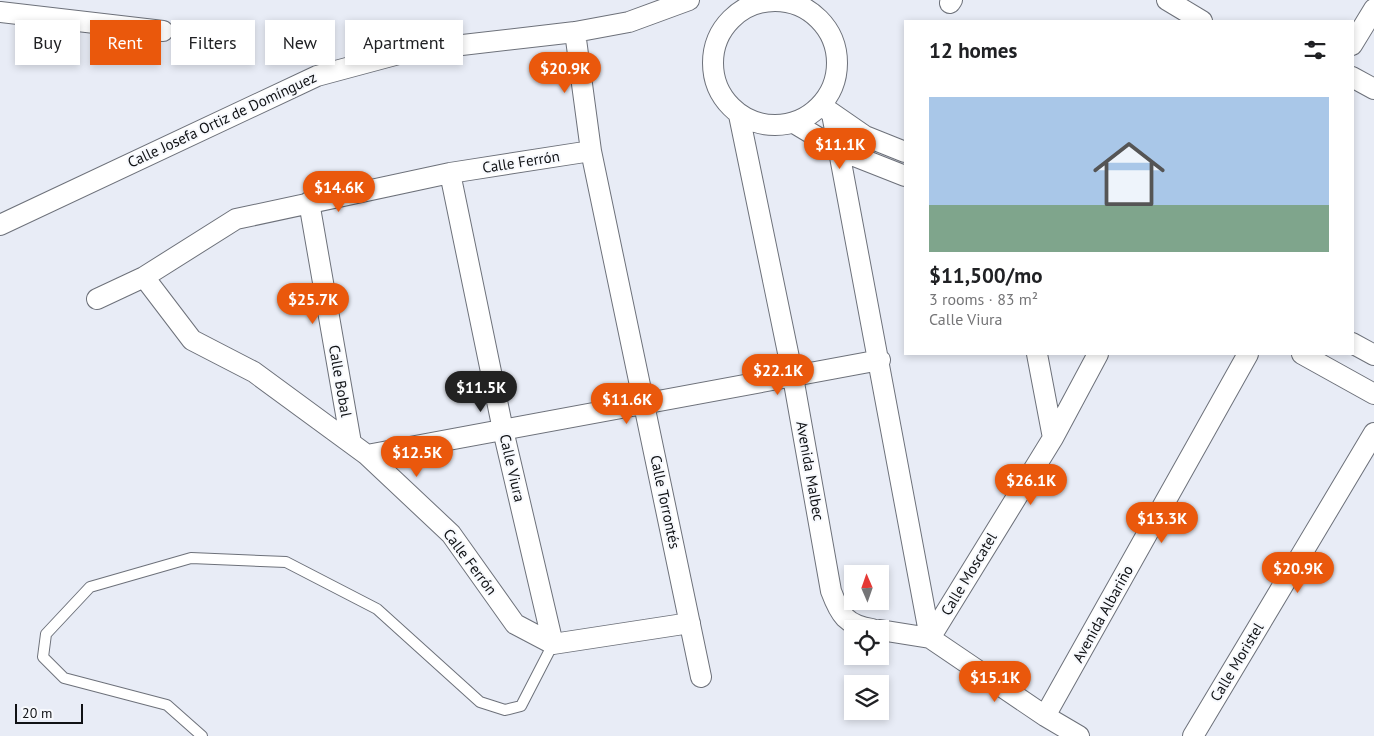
<!DOCTYPE html>
<html lang="en">
<head>
<meta charset="utf-8">
<style>
  :root { --surface:#fff; --page:#f6f6f6; --text:#202124; --muted:#757577; --accent:#ea580c }
  body { margin:0; font-family:"PT Sans",sans-serif; background:var(--page); color:var(--text); height:100vh; display:flex; flex-direction:column; font-size:19px; white-space:nowrap }
  * { box-sizing:border-box; margin:0 }
  p { font-size:16px; color:var(--muted) }
  .icon { flex:none; width:28px; height:28px; fill:none; stroke:currentColor; stroke-width:2; stroke-linecap:round; stroke-linejoin:round }
  .map { position:relative; flex:1; overflow:hidden }
  .sheet { position:absolute; left:904px; top:20px; width:450px; height:335px; display:flex; flex-direction:column; background:var(--surface); border-radius:0px; box-shadow:0 2px 8px #0003 }
  .sheet>* { flex:none }
  .guide { position:absolute; left:15px; top:20px; width:475px; height:45px; display:flex; gap:10px }
  .needle { width:32px; rotate:358deg }
  .fabs { position:absolute; left:844px; top:565px; display:grid; gap:10px }
  .fabs a { display:grid; place-items:center; width:45px; height:45px; border-radius:0px; background:var(--surface); box-shadow:0 2px 8px #0003; font-size:25px }
  .scale { position:absolute; left:15px; bottom:12px; width:68px; box-sizing:border-box; padding-left:5px; border:2px solid #101215; border-top:0; font-size:14px; line-height:18px; white-space:nowrap; color:#101215; -webkit-text-stroke:4px #f7f9fd; paint-order:stroke }
  .price { position:absolute; translate:-50% -42px; padding:0 11px; border-radius:18px; background:var(--accent); color:#fff; font-size:16px; line-height:32px; filter:drop-shadow(0 1px 2px #0008) }
  .price::after { content:''; position:absolute; left:50%; top:30px; width:15px; height:11px; margin-left:-8px; background:inherit; clip-path:polygon(0 0,100% 0,50% 100%) }
  .price.active { background:#222; color:#fff }
  ul { padding:0; list-style:none }
  li { display:grid; align-content:center; gap:10px; height:265px; padding:0 25px }
  li span { display:grid; place-items:center; height:155px; border-radius:0px; color:#555 }
  li>.icon { margin-inline-start:auto }
  span .icon { width:90px; height:90px; fill:#fffc; stroke-width:1 }
  li b { font-size:21px }
  h2 { display:flex; justify-content:space-between; align-items:center; height:60px; padding:0 25px; font-size:21px }
  .chip { padding:0 18px; border-radius:0px; background:var(--surface); box-shadow:0 2px 8px #0003; font-size:18px; line-height:45px }
  .chip.active { background:var(--accent); color:#fff }
  .map>svg:first-child { display:block }
  .lines { fill:none; stroke-linecap:round; stroke-linejoin:round }
  .lane-casing { stroke:#6d717a; stroke-width:12 }
  .street-casing { stroke:#6d717a; stroke-width:22 }
  .lane { stroke:#fff; stroke-width:10 }
  .street { stroke:#fff; stroke-width:20 }
  .labels { text-anchor:middle; stroke-width:4; stroke-linejoin:round; paint-order:stroke }
  .street-label { font-size:15px; fill:#101215; stroke:#f7f9fd }
</style>
</head>
<body>
<div class="map">
<svg width="1374" height="736" viewBox="0 0 1374 736">
  <rect width="100%" height="100%" fill="#e8ecf6"/>
  <g class="lines">
    <defs>
      <path id="lane" d="M202 736 167 705 64 678 43 657 46 634 90 587 191 558 286 562 377 609 480 702 505 710 521 706 553 644"/>
      <path id="street" d="M1167 0 1202 21
        M713 63a62 62 0 1 1 124 0a62 62 0 1 1-124 0Z
        M950 3 952 0
        M0 12 163 31
        M575 32 591 151 701 677
        M1352 45 1374 9
        M1352 77 1374 89
        M826 109 865 136 905 152
        M832 114 930 638
        M739 115 793 377 831 591C840 615 846 625 872 629
        M794 123 839 150 905 176
        M450 173 503 430 553 644
        M309 202 351 443
        M0 225 317 76 410 51 575 32 629 22 689 0
        M144 277 192 340 254 372 367 455 451 534 515 624 553 644 690 623
        M97 299 144 277 236 219 450 173 591 151
        M1352 343 1374 355
        M1037 354 1053 438
        M1302 354 1374 394
        M367 455 880 360
        M880 630 930 638 1045 716 1079 736
        M930 638 1053 438 1098 354
        M1045 716 1248 354
        M1193 736 1374 433"/>
    </defs>
    <use href="#lane" class="lane-casing"/>
    <use href="#street" class="street-casing"/>
    <use href="#lane" class="lane"/>
    <use href="#street" class="street"/>
  </g>
  <g class="labels">
    <g class="street-label">
      <text transform="translate(222 120) rotate(-25)" y="5">Calle Josefa Ortiz de Domínguez</text>
      <text transform="translate(521 162) rotate(-9)" y="5">Calle Ferrón</text>
      <text transform="translate(340 381) rotate(80)" y="5">Calle Bobal</text>
      <text transform="translate(512 468) rotate(77)" y="5">Calle Viura</text>
      <text transform="translate(810 471) rotate(80)" y="5">Avenida Malbec</text>
      <text transform="translate(665 502) rotate(78)" y="5">Calle Torrontés</text>
      <text transform="translate(470 562) rotate(53)" y="5">Calle Ferrón</text>
      <text transform="translate(969 574) rotate(-59)" y="5">Calle Moscatel</text>
      <text transform="translate(1103 614) rotate(-61)" y="5">Avenida Albariño</text>
      <text transform="translate(1237 662) rotate(-59)" y="5">Calle Moristel</text>
    </g>
  </g>
</svg>
<div class="fabs">
<a><svg class="needle" viewBox="-14 -14 28 28"><path d="M0-13l5 13h-10z" fill="#e53935"/><path d="M0 13l5-13h-10z" fill="#757577"/></svg></a>
<a><svg class="icon" aria-label="locate" viewBox="0 0 24 24"><circle cx="12" cy="12" r="6"/><path d="M12 2v4M12 18v4M2 12h4M18 12h4"/></svg></a>
<a><svg class="icon" aria-label="layers" viewBox="0 0 24 24"><path d="M12 4l9 5-9 5-9-5zM3 14l9 5 9-5"/></svg></a>
</div>
<div class="scale">20 m</div>
<b class="price" style="left:565px;top:94px">$20.9K</b>
<b class="price" style="left:840px;top:170px">$11.1K</b>
<b class="price" style="left:339px;top:213px">$14.6K</b>
<b class="price" style="left:313px;top:325px">$25.7K</b>
<b class="price" style="left:778px;top:396px">$22.1K</b>
<b class="price active" style="left:481px;top:413px">$11.5K</b>
<b class="price" style="left:627px;top:425px">$11.6K</b>
<b class="price" style="left:417px;top:478px">$12.5K</b>
<b class="price" style="left:1031px;top:506px">$26.1K</b>
<b class="price" style="left:1162px;top:544px">$13.3K</b>
<b class="price" style="left:1298px;top:594px">$20.9K</b>
<b class="price" style="left:995px;top:703px">$15.1K</b>
<div class="guide">
<a class="chip">Buy</a>
<a class="chip active">Rent</a>
<a class="chip">Filters</a>
<a class="chip">New</a>
<a class="chip">Apartment</a>
</div>
<section class="sheet">
<h2>12 homes<svg class="icon" aria-label="filters" viewBox="0 0 24 24"><path d="M4 7h16M4 17h16"/><circle cx="9" cy="7" r="2"/><circle cx="15" cy="17" r="2"/></svg></h2>
<ul>
<li><span style="background:linear-gradient(#a9c7e8 70%,#7fa58c 0)"><svg class="icon" aria-label="home" viewBox="0 0 24 24"><path d="M3 11l9-7 9 7M6 9v11h12V9"/></svg></span><div><b>$11,500/mo</b><p>3 rooms · 83 m²</p><p>Calle Viura</p></div></li>
</ul>
</section>
</div>
</body>
</html>
